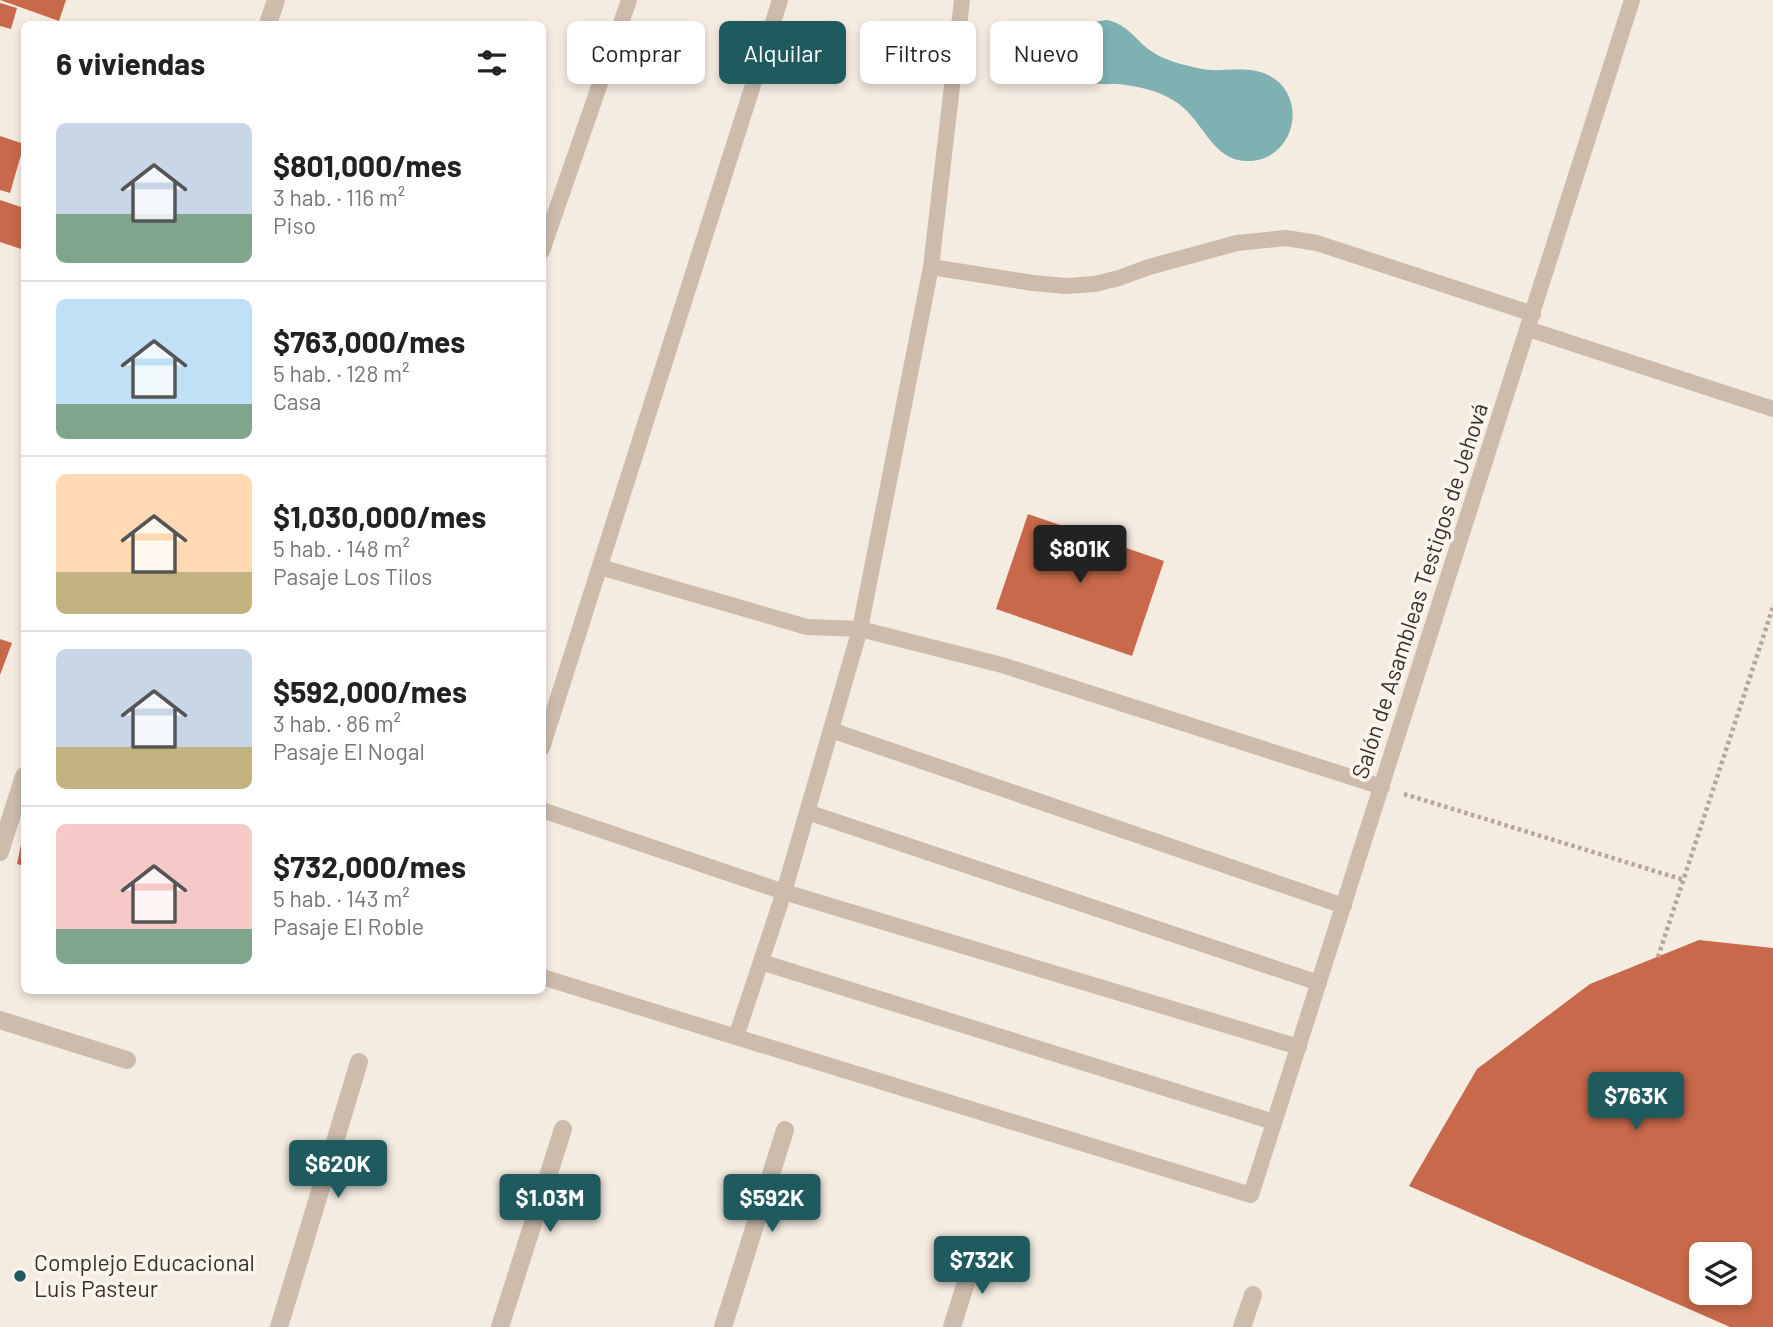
<!DOCTYPE html>
<html lang="es">
<head>
<meta charset="utf-8">
<style>
  :root { --surface:#fff; --page:#f2f2f2; --text:#222; --muted:#767676; --line:#e0e0e0; --accent:#1f5a5e }
  body { margin:0; font-family:Barlow,sans-serif; background:var(--page); color:var(--text); height:100vh; display:flex; flex-direction:column; font-size:26px; white-space:nowrap }
  * { box-sizing:border-box; margin:0 }
  p { font-size:23px; color:var(--muted) }
  .icon { flex:none; width:38px; height:38px; fill:none; stroke:currentColor; stroke-width:2; stroke-linecap:round; stroke-linejoin:round }
  .map { position:relative; flex:1; overflow:hidden }
  .side { position:absolute; left:21px; top:21px; width:525px; height:973px; display:flex; flex-direction:column; background:var(--surface); border-radius:10px; box-shadow:0 4px 10px #0003 }
  .side>* { flex:none }
  .top-card { position:absolute; left:567px; top:21px; width:665px; height:63px; display:flex; gap:14px }
  .controls { position:absolute; left:1689px; top:1242px; display:grid; gap:14px }
  .controls a { display:grid; place-items:center; width:63px; height:63px; border-radius:10px; background:var(--surface); box-shadow:0 4px 10px #0003; font-size:35px }
  .price { position:absolute; translate:-50% -60px; padding:0 16px; border-radius:7px; background:var(--accent); color:#fff; font-size:23px; line-height:46px; filter:drop-shadow(0 2px 4px #0008) }
  .price::after { content:''; position:absolute; left:50%; top:42px; width:21px; height:16px; margin-left:-10px; background:inherit; clip-path:polygon(0 0,100% 0,50% 100%) }
  .price.active { background:#222; color:#fff }
  ul { padding:0; list-style:none }
  li { display:flex; align-items:center; gap:21px; height:175px; padding:0 35px }
  li+li { border-top:2px solid var(--line) }
  li span { display:grid; place-items:center; flex:none; width:196px; height:140px; border-radius:10px; color:#555 }
  li>.icon { margin-inline-start:auto }
  span .icon { width:84px; height:84px; fill:#fffc; stroke-width:1 }
  li b { font-size:30px }
  h2 { display:flex; justify-content:space-between; align-items:center; height:84px; padding:0 35px; font-size:30px }
  .tag { padding:0 24px; border-radius:10px; background:var(--surface); box-shadow:0 4px 10px #0003; font-size:24px; line-height:63px }
  .tag.active { background:var(--accent); color:#fff }
  .map>svg:first-child { display:block }
  .water { fill:#7fb0b2 }
  .building { fill:#c8694b; fill-rule:evenodd }
  .lines { fill:none; stroke-linecap:round; stroke-linejoin:round }
  .path { stroke:#b9a596; stroke-width:4.5; stroke-dasharray:3.5 3.5; stroke-linecap:butt }
  .service { stroke:#cdbbac; stroke-width:16 }
  .minor { stroke:#cdbbac; stroke-width:18 }
  .poi-dot { fill:#1f5a5e; stroke:#fbf5ee; stroke-width:2.5 }
  .labels { text-anchor:middle; stroke-width:7; stroke-linejoin:round; paint-order:stroke }
  .street-label { font-size:23px; fill:#3b302b; stroke:#fbf5ee }
  .poi-label { font-size:23px; fill:#3b302b; stroke:#fbf5ee; text-anchor:start }
</style>
</head>
<body>
<div class="map">
<svg width="1773" height="1327" viewBox="0 0 1773 1327">
  <rect width="100%" height="100%" fill="#f4ebe1"/>
  <path class="water" d="M1107 20C1130 25 1136 42 1154 53 1160 57 1167 59 1174 62 1185 65 1198 69 1210 70 1229 71 1250 66 1268 75 1310 96 1295 161 1248 161 1211 162 1203 117 1173 100 1156 90 1137 86 1117 84 1109 84 1099 85 1091 82 1072 74 1068 47 1079 32 1086 23 1097 21 1107 20Z"/>
  <path class="building" d="M0 0H66L59 21Z
    M0 3 17 8 11 29 0 26Z
    M0 136 24 144 10 193 0 190Z
    M0 200 24 208V250L0 242Z
    M1028 514 1164 561 1132 656 996 609Z
    M0 639 12 643 0 675Z
    M23 835H24V866L17 864Z
    M1699 940 1773 948V1327H1730L1409 1186 1477 1069 1590 984ZM1701 1255H1740V1293H1701Z"/>
  <g class="lines">
    <path class="path" d="M1404 794 1684 880
      M1658 957 1773 607"/>
    <path class="service" d="M542 251 629 0
      M931 267 1033 283 1066 286 1095 284 1119 278 1149 267 1237 243 1286 238 1317 243 1533 314
      M1528 329 1773 409
      M600 567 807 627 860 629 1002 665 1382 787
      M831 730 1344 906
      M542 748 780 0
      M542 810 784 892 1299 1047
      M807 812 1319 983
      M761 962 1274 1122
      M542 977 736 1037 784 892 860 629 931 267 962 0
      M736 1037 1251 1195 1632 0"/>
    <path class="minor" d="M268 24 276 0
      M0 852 24 776
      M0 1020 127 1060
      M279 1327 359 1062
      M500 1327 563 1129
      M723 1327 785 1130
      M952 1327 975 1254
      M1242 1327 1253 1295"/>
  </g>
  <circle class="poi-dot" cx="20" cy="1276" r="7"/>
  <g class="labels">
    <g class="street-label">
      <text transform="translate(1420 591) rotate(-72)" y="8">Salón de Asambleas Testigos de Jehová</text>
    </g>
    <g class="poi-label">
      <text x="34" y="1271">Complejo Educacional<tspan x="34" dy="26">Luis Pasteur</tspan></text>
    </g>
  </g>
</svg>
<div class="controls">
<a><svg class="icon" aria-label="layers" viewBox="0 0 24 24"><path d="M12 4l9 5-9 5-9-5zM3 14l9 5 9-5"/></svg></a>
</div>
<b class="price active" style="left:1080px;top:585px">$801K</b>
<b class="price" style="left:1636px;top:1132px">$763K</b>
<b class="price" style="left:338px;top:1200px">$620K</b>
<b class="price" style="left:550px;top:1234px">$1.03M</b>
<b class="price" style="left:772px;top:1234px">$592K</b>
<b class="price" style="left:982px;top:1296px">$732K</b>
<div class="top-card">
<a class="tag">Comprar</a>
<a class="tag active">Alquilar</a>
<a class="tag">Filtros</a>
<a class="tag">Nuevo</a>
</div>
<section class="side">
<h2>6 viviendas<svg class="icon" aria-label="filters" viewBox="0 0 24 24"><path d="M4 7h16M4 17h16"/><circle cx="9" cy="7" r="2"/><circle cx="15" cy="17" r="2"/></svg></h2>
<ul>
<li><span style="background:linear-gradient(#c9d6e8 65%,#7fa58c 0)"><svg class="icon" aria-label="home" viewBox="0 0 24 24"><path d="M3 11l9-7 9 7M6 9v11h12V9"/></svg></span><div><b>$801,000/mes</b><p>3 hab. · 116 m²</p><p>Piso</p></div></li>
<li><span style="background:linear-gradient(#bfe0f5 75%,#7fa58c 0)"><svg class="icon" aria-label="home" viewBox="0 0 24 24"><path d="M3 11l9-7 9 7M6 9v11h12V9"/></svg></span><div><b>$763,000/mes</b><p>5 hab. · 128 m²</p><p>Casa</p></div></li>
<li><span style="background:linear-gradient(#ffd9b3 70%,#c2b280 0)"><svg class="icon" aria-label="home" viewBox="0 0 24 24"><path d="M3 11l9-7 9 7M6 9v11h12V9"/></svg></span><div><b>$1,030,000/mes</b><p>5 hab. · 148 m²</p><p>Pasaje Los Tilos</p></div></li>
<li><span style="background:linear-gradient(#c9d6e8 70%,#c2b280 0)"><svg class="icon" aria-label="home" viewBox="0 0 24 24"><path d="M3 11l9-7 9 7M6 9v11h12V9"/></svg></span><div><b>$592,000/mes</b><p>3 hab. · 86 m²</p><p>Pasaje El Nogal</p></div></li>
<li><span style="background:linear-gradient(#f6c9c9 75%,#7fa58c 0)"><svg class="icon" aria-label="home" viewBox="0 0 24 24"><path d="M3 11l9-7 9 7M6 9v11h12V9"/></svg></span><div><b>$732,000/mes</b><p>5 hab. · 143 m²</p><p>Pasaje El Roble</p></div></li>
</ul>
</section>
</div>
</body>
</html>
